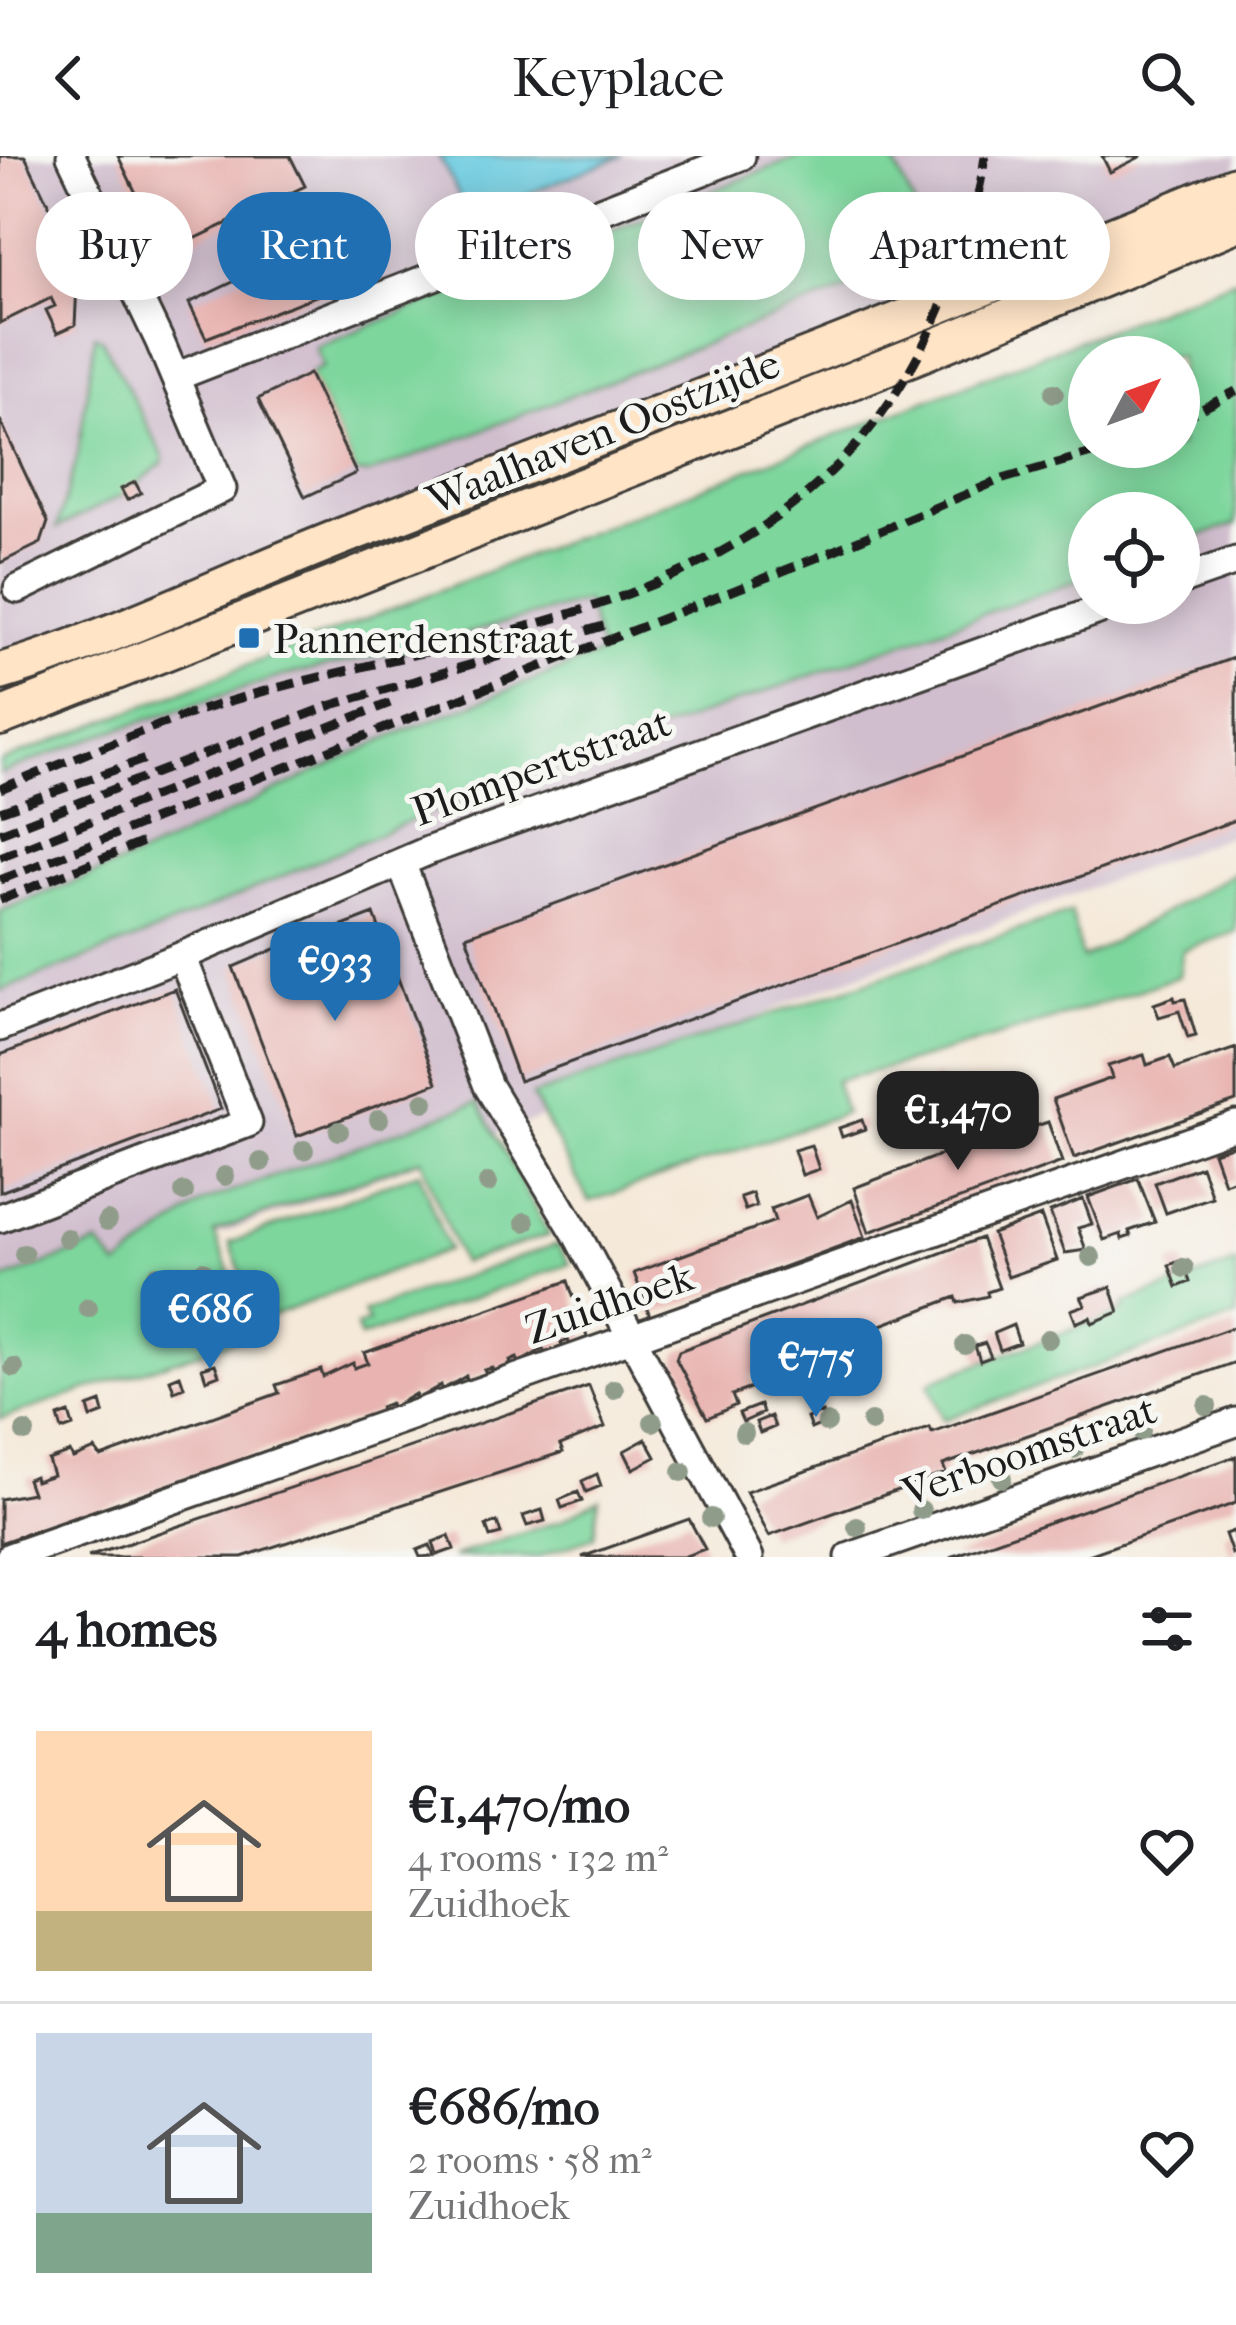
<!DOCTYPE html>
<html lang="en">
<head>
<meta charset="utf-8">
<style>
  :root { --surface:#fff; --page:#f6f6f6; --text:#202124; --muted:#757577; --line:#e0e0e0; --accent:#1f6fb2 }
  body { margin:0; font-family:"IM FELL French Canon",serif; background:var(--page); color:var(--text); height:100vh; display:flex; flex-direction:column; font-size:45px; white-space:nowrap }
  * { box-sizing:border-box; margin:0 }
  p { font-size:39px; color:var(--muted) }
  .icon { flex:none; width:66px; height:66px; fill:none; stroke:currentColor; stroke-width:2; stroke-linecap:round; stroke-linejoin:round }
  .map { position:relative; height:1401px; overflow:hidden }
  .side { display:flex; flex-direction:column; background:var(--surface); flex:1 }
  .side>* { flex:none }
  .hud { position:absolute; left:36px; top:36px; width:1164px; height:108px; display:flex; gap:24px }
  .needle { width:78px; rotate:49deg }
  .fabs { position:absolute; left:1068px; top:180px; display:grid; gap:24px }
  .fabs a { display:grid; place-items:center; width:132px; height:132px; border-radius:50%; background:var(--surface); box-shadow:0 6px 30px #0003; font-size:60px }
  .price { position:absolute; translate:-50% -102px; padding:0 27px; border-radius:24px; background:var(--accent); color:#fff; font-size:39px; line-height:78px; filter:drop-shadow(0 3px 6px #0008) }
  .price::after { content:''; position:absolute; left:50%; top:72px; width:36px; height:27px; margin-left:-18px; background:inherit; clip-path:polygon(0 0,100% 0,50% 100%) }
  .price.current { background:#222; color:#fff }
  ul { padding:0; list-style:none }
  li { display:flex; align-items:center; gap:36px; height:300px; padding:0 36px }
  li+li { border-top:3px solid var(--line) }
  li span { display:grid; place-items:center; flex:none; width:336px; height:240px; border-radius:0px; color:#555 }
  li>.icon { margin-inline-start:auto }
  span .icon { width:144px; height:144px; fill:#fffc; stroke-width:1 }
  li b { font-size:51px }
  h2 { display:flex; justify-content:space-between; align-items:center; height:144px; padding:0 36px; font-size:51px }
  .pill { padding:0 42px; border-radius:54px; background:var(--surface); box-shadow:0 6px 30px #0003; font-size:42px; line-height:108px }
  .pill.current { background:var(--accent); color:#fff }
  header { display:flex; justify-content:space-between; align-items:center; height:156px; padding:0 36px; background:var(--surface); font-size:54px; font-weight:600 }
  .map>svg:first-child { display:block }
  .industrial { fill:#d0bdcd }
  .green { fill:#7dd69c; stroke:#4c795c; stroke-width:3; fill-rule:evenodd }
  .water { fill:#61c8de; stroke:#3e727d; stroke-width:3 }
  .building { fill:#e8b3b0 }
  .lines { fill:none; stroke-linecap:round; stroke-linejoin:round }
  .minor-casing { stroke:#3d3b38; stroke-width:33 }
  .secondary-casing { stroke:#3d3b38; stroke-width:42 }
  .minor { stroke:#fff; stroke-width:27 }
  .secondary { stroke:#ffe4c6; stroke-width:36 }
  .rail { stroke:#1c1c1c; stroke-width:9; stroke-dasharray:18 9; stroke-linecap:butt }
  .tree { fill:#909c8a }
  .poi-dot { fill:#1f6fb2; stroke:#f6f6f2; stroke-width:4.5 }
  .labels { text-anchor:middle; stroke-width:10; stroke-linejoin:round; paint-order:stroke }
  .street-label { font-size:42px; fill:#1c1c1c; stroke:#f6f6f2 }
  .poi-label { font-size:42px; fill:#1c1c1c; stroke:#f6f6f2; text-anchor:start }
</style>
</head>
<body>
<header><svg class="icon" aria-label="back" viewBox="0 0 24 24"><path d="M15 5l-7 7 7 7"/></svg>Keyplace<svg class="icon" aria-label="search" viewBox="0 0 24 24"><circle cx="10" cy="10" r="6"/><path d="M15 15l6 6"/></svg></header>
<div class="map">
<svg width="1236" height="1401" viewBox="0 0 1236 1401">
  <rect width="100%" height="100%" fill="#f6f6f2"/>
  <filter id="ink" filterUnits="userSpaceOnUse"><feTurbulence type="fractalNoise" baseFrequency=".00833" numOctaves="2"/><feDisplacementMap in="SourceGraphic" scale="24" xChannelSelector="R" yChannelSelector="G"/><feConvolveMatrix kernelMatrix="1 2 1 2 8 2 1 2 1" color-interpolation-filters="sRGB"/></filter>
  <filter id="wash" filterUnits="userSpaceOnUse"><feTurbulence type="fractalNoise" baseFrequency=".004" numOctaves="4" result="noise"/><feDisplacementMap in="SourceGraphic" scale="48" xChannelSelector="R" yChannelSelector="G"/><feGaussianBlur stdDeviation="2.7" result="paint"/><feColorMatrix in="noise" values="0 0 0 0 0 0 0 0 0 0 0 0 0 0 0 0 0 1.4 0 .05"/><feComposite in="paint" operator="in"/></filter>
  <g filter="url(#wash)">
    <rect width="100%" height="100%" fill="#f5e9d9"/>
    <path class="industrial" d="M0 0H1236V54L0 511Z
      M1236 352V677L803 840 538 963 0 1158V815L1089 404V447H1179V372Z
      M587 444 601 499 391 580 136 702 0 755V618L100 579 279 521 405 494Z"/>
    <path class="green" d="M801 0H891L937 98 369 318 356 317 309 218 323 210 315 191Z
      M1236 123V368L1179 387V357H1089V420L430 656 145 780 0 835V755L136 702 391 580 601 498 586 445 405 494 279 521 100 579 0 618V606ZM1089 201H1179V291H1089Z
      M95 179 102 183 164 302 162 308 124 338 57 372 78 298Z
      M1236 716V776L1183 794 1179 820C1066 861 952 897 835 925L845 957 589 1046 532 940 1071 756 1082 803Z
      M478 946 549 1079 461 1107 421 1003 214 1076 254 1178 0 1263V1125L98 1088 118 1111 204 1046Z
      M419 1016 448 1094 259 1165 230 1087Z
      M557 1088 570 1108 360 1182 356 1171 368 1167 363 1156Z
      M1236 1107V1161L943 1264 929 1228 934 1224 1125 1154 1123 1148Z
      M599 1342 594 1381 538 1401H452L562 1364Z"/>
    <path class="water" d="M439 0H622L470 61Z"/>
    <g id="blocks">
      <path class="building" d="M0 0H25L78 110 75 169 57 177 46 154 55 150 51 142 0 167Z
        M118 0H290L305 30 165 97Z
        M1102 0H1142L1110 16Z
        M336 77 358 124 206 182 189 147Z
        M309 218 356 317 305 341 258 243Z
        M0 264 48 366 41 387 0 407Z
        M135 326 141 337 127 344 121 333Z
        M1236 501V664L519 925 466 780Z
        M374 758 437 927 297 980 233 811 322 773 327 776Z
        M175 833 221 953 0 1036V899Z
        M1174 841 1175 845 1185 843 1196 880 1188 882 1179 855 1159 861 1154 848Z
        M1236 892V945L1074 1002 1053 943 1112 922 1108 910 1144 899 1147 909 1170 901 1175 913Z
        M938 921 948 944 941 947 931 924Z
        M904 930 908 941 889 948 885 936Z
        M1004 962 1010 979 1048 966 1062 1006 869 1076 854 1032 969 988 964 976Z
        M862 964 865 973 842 981 839 972Z
        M1236 988V1023L1224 1027 1213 996Z
        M811 989 819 1013 802 1019 794 994Z
        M1201 1010 1212 1041 1166 1057 1155 1027Z
        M1138 1023 1155 1066 1129 1075 1131 1080 1122 1083 1121 1078 1104 1084 1088 1041Z
        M752 1037 756 1050 745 1054 740 1041Z
        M808 1039 817 1061 852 1044 865 1081 650 1160 634 1117 775 1065 771 1053Z
        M1083 1043 1092 1068 1078 1072 1086 1094 1065 1097 1050 1056Z
        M1041 1060 1057 1104 1008 1121 992 1078Z
        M981 1082 999 1132 987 1136 988 1140 958 1147 956 1141 852 1180 858 1196 847 1201 845 1194 772 1219 769 1213 750 1220 754 1231 732 1239 736 1249 707 1262 676 1203 679 1195Z
        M1182 1104 1190 1126 1177 1131 1169 1109Z
        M568 1125 587 1181 570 1189 568 1184 561 1187 562 1190 545 1198 543 1193 519 1207 517 1202 510 1205 511 1208 493 1216 492 1212 484 1214 486 1217 468 1225 466 1220 442 1234 441 1229 417 1243 415 1238 391 1252 390 1247 380 1251 381 1255 0 1387V1343L32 1337 27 1323 34 1320 35 1325 53 1319 48 1304 70 1296 73 1302 95 1293 101 1301 279 1237 276 1229 321 1214 323 1221 353 1207 354 1212 368 1207 364 1197Z
        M1111 1131 1119 1156 1092 1167 1090 1161 1076 1167 1071 1154 1085 1149 1081 1141Z
        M1013 1169 1019 1187 1000 1194 994 1177Z
        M1236 1170V1206L943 1309 946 1317 769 1380 746 1336 930 1272 932 1277Z
        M985 1187 991 1201 980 1205 975 1190Z
        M215 1208 219 1219 206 1224 202 1212Z
        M180 1219 184 1231 174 1235 170 1223Z
        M589 1230 605 1271 560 1289 563 1296 242 1401H88Z
        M101 1246 104 1257 91 1262 88 1251Z
        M760 1249 763 1257 743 1266 739 1257Z
        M822 1256 825 1267 811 1273 807 1262Z
        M69 1257 73 1270 62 1274 58 1261Z
        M771 1260 775 1271 760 1277 756 1266Z
        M646 1283 656 1301 633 1313 624 1295Z
        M1236 1300V1347L1083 1401H951Z
        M597 1318 601 1330 586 1336 582 1325Z
        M578 1336 582 1345 562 1352 559 1344Z
        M542 1354 545 1365 527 1370 523 1360Z
        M689 1363 705 1393 683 1401H582Z
        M497 1366 501 1378 490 1381 486 1370Z
        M1233 1375 1236 1396 1232 1398 1225 1378Z
        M449 1380 454 1393 437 1399 433 1386Z
        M430 1389 434 1400 420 1401 417 1394Z"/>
    </g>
  </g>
  <g filter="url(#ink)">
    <use href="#blocks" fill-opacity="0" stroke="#3d3b38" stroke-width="3"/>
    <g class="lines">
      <defs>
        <path id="minor" d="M175 221 741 0
          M1179 425 1236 405
          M18 433 222 333 160 186 71 0
          M401 707 488 930 575 1075 749 1401
          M0 871 182 800 430 694 1118 447
          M0 1062 248 967 182 800
          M10 1401 1236 969
          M850 1401 1236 1266"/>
        <path id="secondary" d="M0 516C124 479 242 418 364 372 655 260 947 148 1236 29
          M0 561 919 198 1236 67"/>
      </defs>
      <use href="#minor" class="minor-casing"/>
      <use href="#secondary" class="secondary-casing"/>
      <use href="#minor" class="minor"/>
      <use href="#secondary" class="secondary"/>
      <path class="rail" d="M1179 265 1236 235
        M0 633C81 600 163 564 247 540 508 467 801 453 931 173 956 117 977 60 985 0
        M0 655 148 602
        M0 677 332 549 610 468
        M0 701 390 547
        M0 724 821 400 1000 324 1112 291
        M0 744 143 686"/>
    </g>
    <g class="tree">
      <circle cx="1054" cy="237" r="10"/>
      <circle cx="424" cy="946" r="10"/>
      <circle cx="379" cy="963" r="10"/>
      <circle cx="339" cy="975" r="10"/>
      <circle cx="304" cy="994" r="10"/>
      <circle cx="261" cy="1006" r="10"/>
      <circle cx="225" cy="1020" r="10"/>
      <circle cx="488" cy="1027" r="10"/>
      <circle cx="184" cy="1036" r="10"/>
      <circle cx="107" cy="1065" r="10"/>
      <circle cx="525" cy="1066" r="10"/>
      <circle cx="67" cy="1082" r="10"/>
      <circle cx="24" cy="1098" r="10"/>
      <circle cx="1091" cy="1101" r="10"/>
      <circle cx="1184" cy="1112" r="10"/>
      <circle cx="203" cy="1115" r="10"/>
      <circle cx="157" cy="1119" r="10"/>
      <circle cx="88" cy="1152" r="10"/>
      <circle cx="1048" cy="1183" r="10"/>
      <circle cx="965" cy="1189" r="10"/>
      <circle cx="14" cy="1212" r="10"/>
      <circle cx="858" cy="1218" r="10"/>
      <circle cx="614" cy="1233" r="10"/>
      <circle cx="1207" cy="1250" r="10"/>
      <circle cx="653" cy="1266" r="10"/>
      <circle cx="871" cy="1266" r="10"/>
      <circle cx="827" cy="1267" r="10"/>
      <circle cx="1141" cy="1275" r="10"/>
      <circle cx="25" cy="1276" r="10"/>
      <circle cx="744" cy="1277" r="10"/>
      <circle cx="1074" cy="1293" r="10"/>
      <circle cx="682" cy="1316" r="10"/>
      <circle cx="1002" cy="1322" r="10"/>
      <circle cx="921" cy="1354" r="10"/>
      <circle cx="711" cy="1362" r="10"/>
      <circle cx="857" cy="1371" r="10"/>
    </g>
  </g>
  <rect class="poi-dot" x="237" y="470" width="24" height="24" rx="6"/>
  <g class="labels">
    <g class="street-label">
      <text transform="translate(603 275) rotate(-22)" y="15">Waalhaven Oostzijde</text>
      <text transform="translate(541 610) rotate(-20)" y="15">Plompertstraat</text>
      <text transform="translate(609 1146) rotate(-19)" y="15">Zuidhoek</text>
      <text transform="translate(1029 1294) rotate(-19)" y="15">Verboomstraat</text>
    </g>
    <g class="poi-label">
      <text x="273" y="497">Pannerdenstraat</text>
    </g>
  </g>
</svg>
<div class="fabs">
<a><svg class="needle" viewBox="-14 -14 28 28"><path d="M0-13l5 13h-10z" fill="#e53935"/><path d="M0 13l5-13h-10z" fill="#757577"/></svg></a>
<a><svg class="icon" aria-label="locate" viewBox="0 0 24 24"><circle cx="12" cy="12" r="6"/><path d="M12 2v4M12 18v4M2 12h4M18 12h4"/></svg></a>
</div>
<b class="price" style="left:335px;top:868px">€933</b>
<b class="price current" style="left:958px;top:1017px">€1,470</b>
<b class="price" style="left:210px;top:1216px">€686</b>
<b class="price" style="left:816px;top:1264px">€775</b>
<div class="hud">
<a class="pill">Buy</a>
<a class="pill current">Rent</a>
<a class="pill">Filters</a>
<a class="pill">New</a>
<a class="pill">Apartment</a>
</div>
</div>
<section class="side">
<h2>4 homes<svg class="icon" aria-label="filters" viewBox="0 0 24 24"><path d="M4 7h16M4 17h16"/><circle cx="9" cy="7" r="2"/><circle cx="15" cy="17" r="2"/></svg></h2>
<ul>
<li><span style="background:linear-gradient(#ffd9b3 75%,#c2b280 0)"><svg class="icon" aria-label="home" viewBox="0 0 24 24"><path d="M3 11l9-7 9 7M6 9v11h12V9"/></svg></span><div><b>€1,470/mo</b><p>4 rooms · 132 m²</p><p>Zuidhoek</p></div><svg class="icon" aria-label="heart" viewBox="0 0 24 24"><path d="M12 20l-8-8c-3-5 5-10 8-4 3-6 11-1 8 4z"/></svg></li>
<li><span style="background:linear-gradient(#c9d6e8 75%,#7fa58c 0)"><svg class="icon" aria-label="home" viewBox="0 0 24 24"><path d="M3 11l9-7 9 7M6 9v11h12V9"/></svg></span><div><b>€686/mo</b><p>2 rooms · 58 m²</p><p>Zuidhoek</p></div><svg class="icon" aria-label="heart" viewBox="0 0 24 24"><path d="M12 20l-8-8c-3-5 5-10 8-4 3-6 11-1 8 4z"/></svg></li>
</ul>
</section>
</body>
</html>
